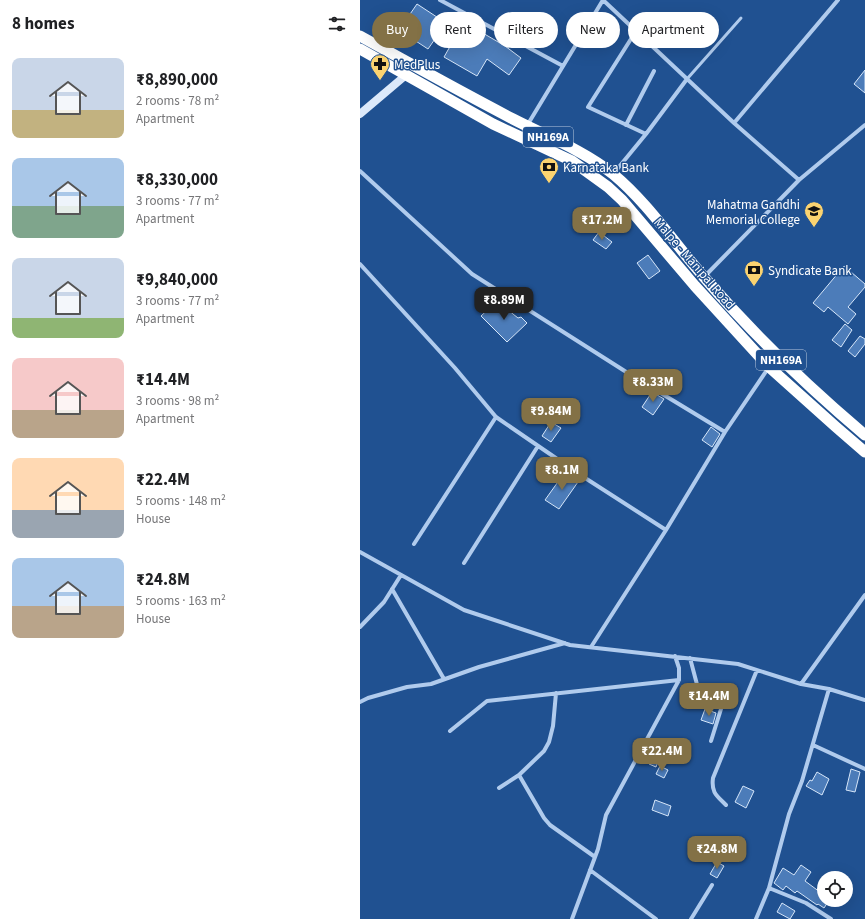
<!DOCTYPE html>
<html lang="en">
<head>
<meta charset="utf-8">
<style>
  :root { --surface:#fff; --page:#f2f2f2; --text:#202124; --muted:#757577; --accent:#837146 }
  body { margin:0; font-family:"Source Sans 3",sans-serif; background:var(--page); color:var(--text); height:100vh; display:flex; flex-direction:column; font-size:15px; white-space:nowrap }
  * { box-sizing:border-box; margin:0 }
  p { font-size:13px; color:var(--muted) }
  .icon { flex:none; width:22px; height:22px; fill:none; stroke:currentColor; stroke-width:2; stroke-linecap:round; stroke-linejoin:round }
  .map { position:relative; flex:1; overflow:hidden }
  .sheet { display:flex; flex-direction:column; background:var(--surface); width:360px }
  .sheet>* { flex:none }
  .hud { position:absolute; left:12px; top:12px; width:380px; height:36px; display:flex; gap:8px }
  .tools { position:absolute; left:457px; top:871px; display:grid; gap:8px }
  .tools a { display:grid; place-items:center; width:36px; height:36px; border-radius:50%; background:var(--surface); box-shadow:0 4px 16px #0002; font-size:20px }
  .price { position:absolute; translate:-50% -34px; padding:0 9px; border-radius:8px; background:var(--accent); color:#fff; font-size:13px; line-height:26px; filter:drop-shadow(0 1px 2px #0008) }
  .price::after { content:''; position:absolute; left:50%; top:24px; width:12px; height:9px; margin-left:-6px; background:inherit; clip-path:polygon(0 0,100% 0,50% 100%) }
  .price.current { background:#222; color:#fff }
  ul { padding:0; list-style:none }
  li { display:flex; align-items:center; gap:12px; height:100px; padding:0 12px }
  li span { display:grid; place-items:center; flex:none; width:112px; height:80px; border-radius:8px; color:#555 }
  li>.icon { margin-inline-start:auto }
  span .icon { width:48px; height:48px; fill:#fffc; stroke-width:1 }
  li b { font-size:17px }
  h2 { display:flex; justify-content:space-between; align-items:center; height:48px; padding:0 12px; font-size:17px }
  .chip { padding:0 14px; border-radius:18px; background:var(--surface); box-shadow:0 4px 16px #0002; font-size:14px; line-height:36px }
  .chip.current { background:var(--accent); color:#fff }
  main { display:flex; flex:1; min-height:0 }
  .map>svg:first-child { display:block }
  .building { fill:#4c7cb9; stroke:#d6e6f9 }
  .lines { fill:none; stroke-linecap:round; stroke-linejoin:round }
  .lane { stroke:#b0cbed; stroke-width:3 }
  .street { stroke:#b0cbed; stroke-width:4 }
  .secondary { stroke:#dce9fa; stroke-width:8 }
  .highway { stroke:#fff; stroke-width:11 }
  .labels { text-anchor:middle; stroke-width:3; stroke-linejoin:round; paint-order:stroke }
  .shield { fill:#205191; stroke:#bccbde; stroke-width:1 }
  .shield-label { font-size:12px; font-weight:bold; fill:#fff }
  .poi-label { font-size:13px; fill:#fff; stroke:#205191; text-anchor:start }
  .street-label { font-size:13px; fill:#fff; stroke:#205191 }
</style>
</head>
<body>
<main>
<section class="sheet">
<h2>8 homes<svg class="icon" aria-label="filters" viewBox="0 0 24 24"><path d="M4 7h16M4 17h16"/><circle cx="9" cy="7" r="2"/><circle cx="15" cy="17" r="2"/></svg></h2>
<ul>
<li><span style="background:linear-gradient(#c9d6e8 65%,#c2b280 0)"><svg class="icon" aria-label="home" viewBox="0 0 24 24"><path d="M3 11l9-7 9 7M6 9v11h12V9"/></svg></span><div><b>₹8,890,000</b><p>2 rooms · 78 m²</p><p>Apartment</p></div></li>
<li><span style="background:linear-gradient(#a9c7e8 60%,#7fa58c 0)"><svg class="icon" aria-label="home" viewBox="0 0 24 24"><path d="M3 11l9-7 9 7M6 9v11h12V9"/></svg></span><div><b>₹8,330,000</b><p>3 rooms · 77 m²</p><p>Apartment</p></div></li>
<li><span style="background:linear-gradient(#c9d6e8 75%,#8fb573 0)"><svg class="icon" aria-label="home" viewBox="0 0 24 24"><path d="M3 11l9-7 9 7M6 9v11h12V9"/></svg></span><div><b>₹9,840,000</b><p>3 rooms · 77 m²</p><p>Apartment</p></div></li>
<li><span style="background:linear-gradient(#f6c9c9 65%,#b9a48a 0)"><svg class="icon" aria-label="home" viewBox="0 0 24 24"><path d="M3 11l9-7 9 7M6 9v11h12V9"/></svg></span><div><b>₹14.4M</b><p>3 rooms · 98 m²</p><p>Apartment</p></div></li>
<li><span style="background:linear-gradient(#ffd9b3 65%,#9aa5b1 0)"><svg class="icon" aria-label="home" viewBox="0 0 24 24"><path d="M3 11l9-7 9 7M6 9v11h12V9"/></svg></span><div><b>₹22.4M</b><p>5 rooms · 148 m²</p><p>House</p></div></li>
<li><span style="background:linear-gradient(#a9c7e8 60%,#b9a48a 0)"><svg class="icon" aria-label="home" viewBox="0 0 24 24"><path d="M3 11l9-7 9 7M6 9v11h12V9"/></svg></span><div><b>₹24.8M</b><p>5 rooms · 163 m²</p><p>House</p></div></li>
</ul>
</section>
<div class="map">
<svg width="505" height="919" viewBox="0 0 505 919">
  <rect width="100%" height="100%" fill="#205191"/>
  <path class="building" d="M57 4 86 23 68 49 39 30Z
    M104 22 145 46 161 58 149 75 127 59 117 76 84 57Z
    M505 70V93L494 84Z
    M239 232 252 242 246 249 233 240Z
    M288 255 300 271 289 279 277 263Z
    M484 266 505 284V287L488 307 496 314 488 324 468 307 464 312 453 303Z
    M137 301 144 309 146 308 153 314 158 318 161 317 167 323 147 342 121 316Z
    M485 324 492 330 481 347 472 340Z
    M500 336 505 339V344L495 357 488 351Z
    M292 392 304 399 293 415 282 407Z
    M191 422 201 428 191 442 182 436Z
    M351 427 360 434 352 447 342 440Z
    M205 472 218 482 199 509 185 500Z
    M345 709 356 713 353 724 341 720Z
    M293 756 299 759 296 767 289 764Z
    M300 766 308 770 304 778 296 774Z
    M491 769 500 772 495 792 486 790Z
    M457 772 469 779 462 795 446 786 450 780 452 781Z
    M383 786 394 791 386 808 375 802Z
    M295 800 311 806 308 816 292 810Z
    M357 862 364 866 357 878 350 874Z
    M441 865 451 872 445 881 464 895V900L468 902 464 908 458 904 457 905 437 891 435 893 426 886 423 890 414 883 423 868 434 875Z
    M422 903 435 911 430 919 417 912Z"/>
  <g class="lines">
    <path class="lane" d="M327 79 381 18"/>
    <path class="street" d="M80 0 203 66
      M276 31 228 107 286 134
      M374 123 478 0
      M168 124 243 0 374 123 439 180
      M266 125 294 71
      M0 171 112 274 271 375 365 432
      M254 173 286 134 327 79
      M0 264 95 368 136 417 222 476 306 530
      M344 277 439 180 505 125
      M54 544 136 417
      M0 552 104 610 210 645 378 664 441 684 469 689 505 700
      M104 563 178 446
      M32 589 84 679
      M0 627 24 602 41 575
      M231 647 306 530 365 432 409 367
      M330 658 339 692 341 696 357 701 361 704V709L351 741
      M441 684 505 595
      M0 702 8 698 47 687 71 684 119 667 205 643
      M90 731 127 701 319 680
      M453 745 505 769
      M159 775 184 818 190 825 235 857
      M139 788 159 775 184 751 189 742 193 726 196 693
      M366 805C357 796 351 793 353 778L397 670
      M230 870 296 919
      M409 888 446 903 471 919
      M212 919 238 849 246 815 319 680V668L315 656
      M331 919 352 885
      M396 919 409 888 429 814 442 781 469 689"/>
    <path class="secondary" d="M0 114 46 75"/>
    <path class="highway" d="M0 36C51 64 101 92 153 119 186 136 223 150 253 174 288 203 314 243 344 277 393 334 447 386 505 435
      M0 49 133 124 212 161 248 187 262 200 335 286 409 367 476 427 505 452"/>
  </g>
  <defs>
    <symbol id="pharmacy-pin" viewBox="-11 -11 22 30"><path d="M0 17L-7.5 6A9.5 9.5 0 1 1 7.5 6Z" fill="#fbd370" stroke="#205191"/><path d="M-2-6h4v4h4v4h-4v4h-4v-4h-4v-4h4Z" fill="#111"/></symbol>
    <symbol id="bank-pin" viewBox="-11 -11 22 30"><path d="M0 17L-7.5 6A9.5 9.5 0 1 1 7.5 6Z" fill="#fbd370" stroke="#205191"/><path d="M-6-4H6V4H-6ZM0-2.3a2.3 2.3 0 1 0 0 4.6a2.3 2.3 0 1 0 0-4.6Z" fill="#111"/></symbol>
    <symbol id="university-pin" viewBox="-11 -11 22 30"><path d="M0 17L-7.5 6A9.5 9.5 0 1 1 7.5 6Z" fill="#fbd370" stroke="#205191"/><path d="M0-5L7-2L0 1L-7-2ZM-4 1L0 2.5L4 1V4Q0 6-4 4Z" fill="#111"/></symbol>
  </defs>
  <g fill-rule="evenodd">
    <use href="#pharmacy-pin" x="9" y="53" width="22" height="30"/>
    <use href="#bank-pin" x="178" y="156" width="22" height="30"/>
    <use href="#university-pin" x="443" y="200" width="22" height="30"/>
    <use href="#bank-pin" x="383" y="259" width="22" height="30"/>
  </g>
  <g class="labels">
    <g class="shield">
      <rect x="163" y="127" width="50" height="20" rx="3"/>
      <rect x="396" y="350" width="50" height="20" rx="3"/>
    </g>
    <g class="shield-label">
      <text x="188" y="141">NH169A</text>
      <text x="421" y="364">NH169A</text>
    </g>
    <g class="poi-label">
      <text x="34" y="69">MedPlus</text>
      <text x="203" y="172">Karnataka Bank</text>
      <text x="440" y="209" text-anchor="end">Mahatma Gandhi<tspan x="440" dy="15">Memorial College</tspan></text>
      <text x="408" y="275">Syndicate Bank</text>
    </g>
    <g class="street-label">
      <text transform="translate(335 263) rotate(49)" y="5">Malpe - Manipal Road</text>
    </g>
  </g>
</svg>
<div class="tools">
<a><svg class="icon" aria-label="locate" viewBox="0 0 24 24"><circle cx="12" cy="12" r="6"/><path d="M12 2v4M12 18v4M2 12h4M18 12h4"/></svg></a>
</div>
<b class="price" style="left:242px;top:241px">₹17.2M</b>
<b class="price current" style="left:144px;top:321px">₹8.89M</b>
<b class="price" style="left:293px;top:403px">₹8.33M</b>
<b class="price" style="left:191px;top:432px">₹9.84M</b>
<b class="price" style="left:202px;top:491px">₹8.1M</b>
<b class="price" style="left:349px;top:717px">₹14.4M</b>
<b class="price" style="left:302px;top:772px">₹22.4M</b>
<b class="price" style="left:357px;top:870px">₹24.8M</b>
<div class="hud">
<a class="chip current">Buy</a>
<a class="chip">Rent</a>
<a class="chip">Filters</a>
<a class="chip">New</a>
<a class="chip">Apartment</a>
</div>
</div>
</main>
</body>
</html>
